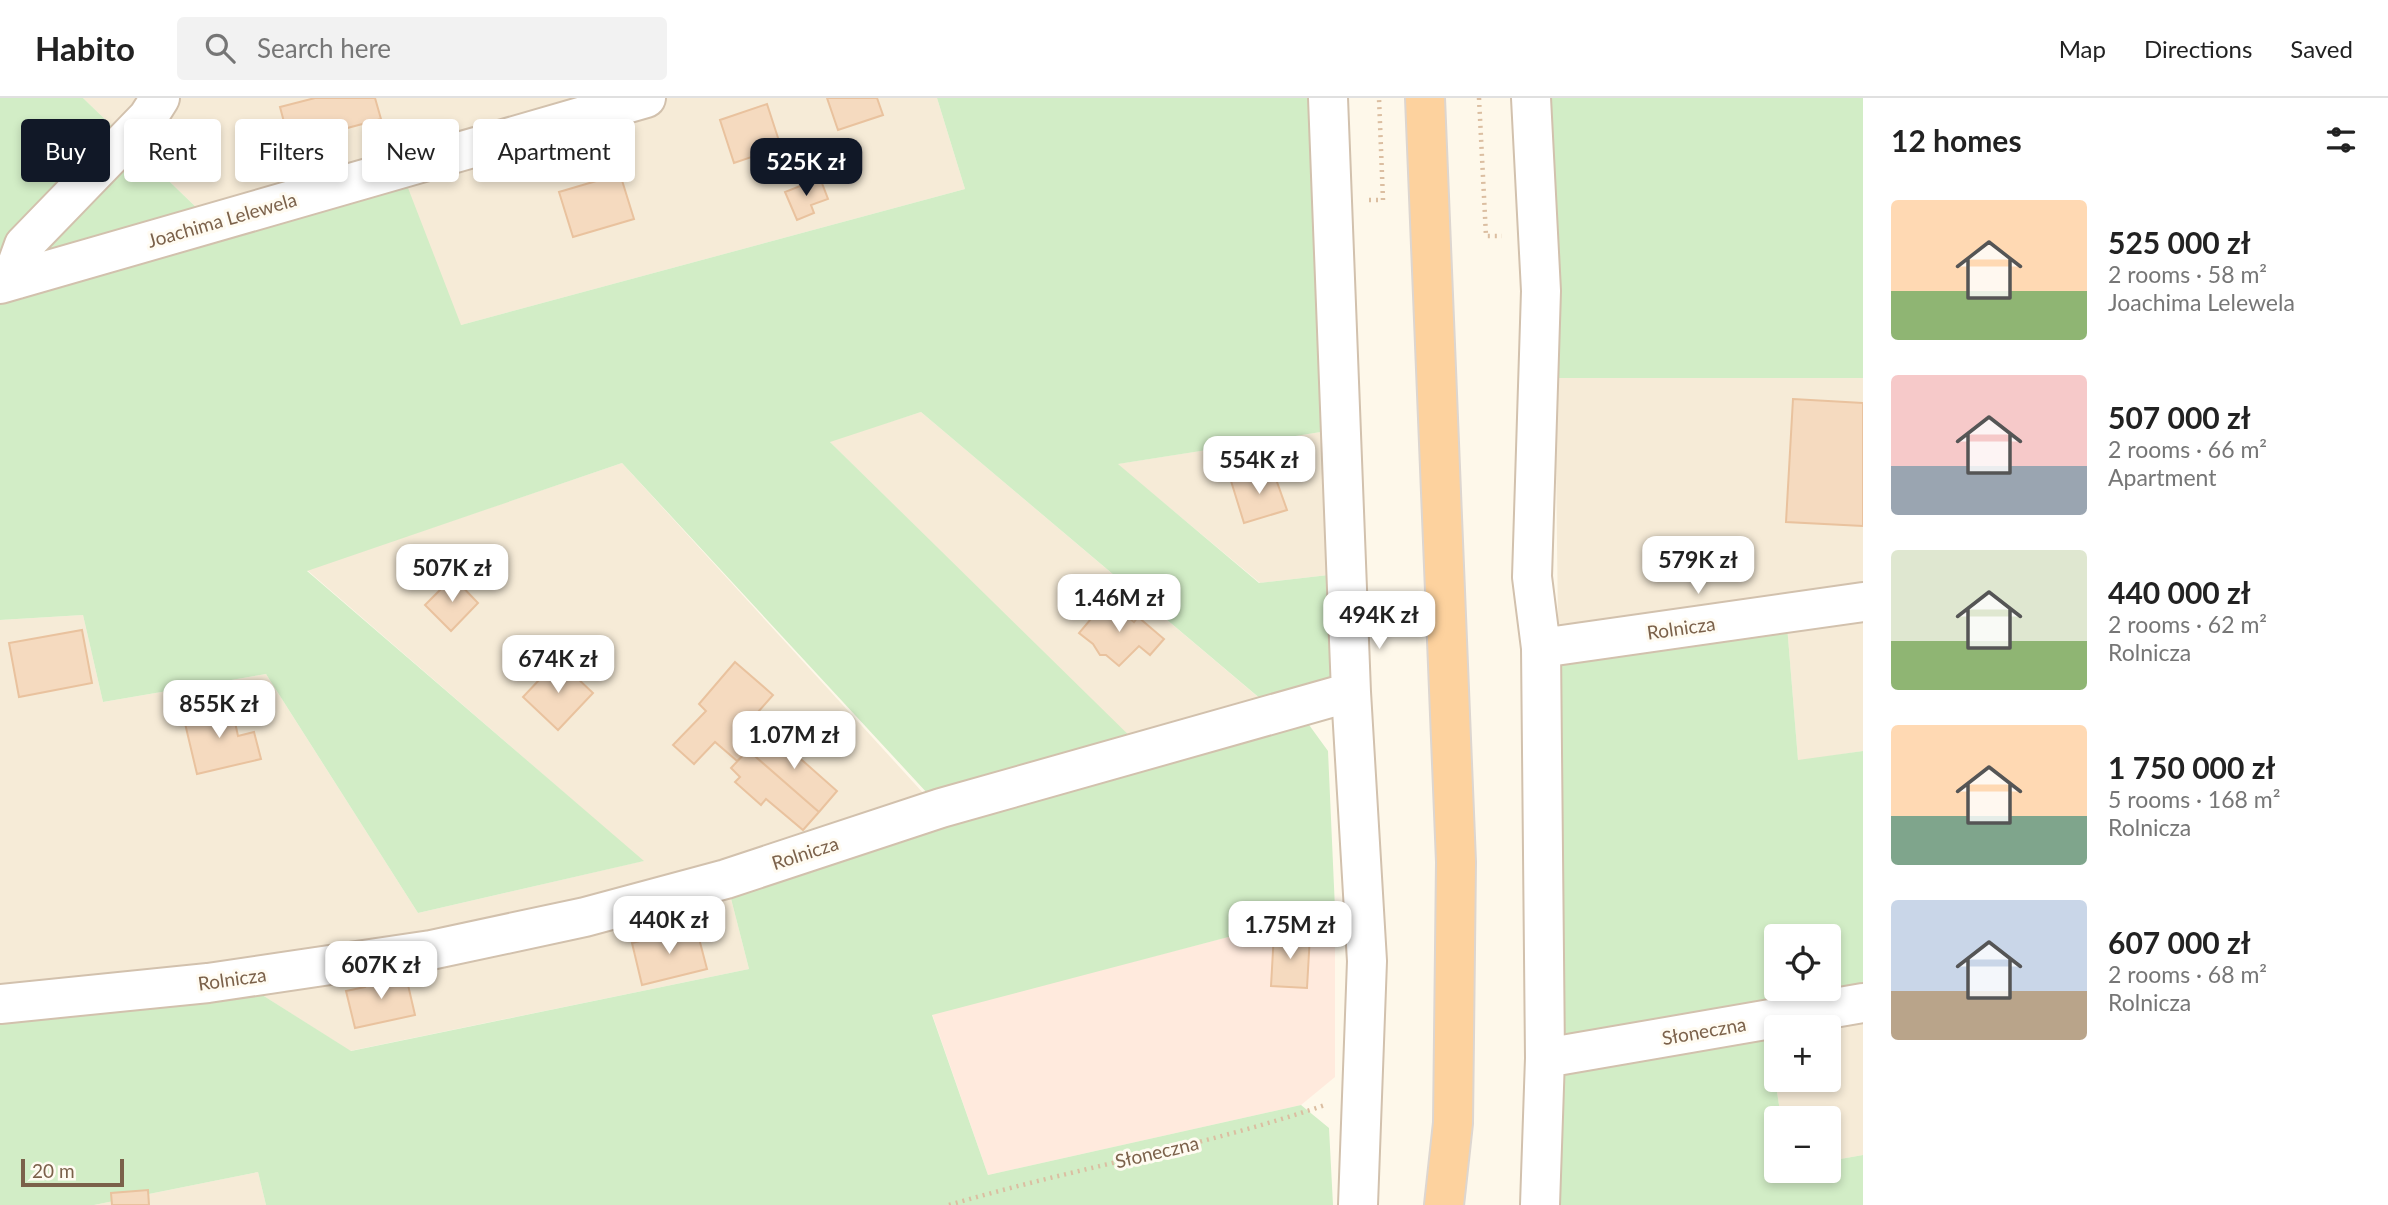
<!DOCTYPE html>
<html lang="en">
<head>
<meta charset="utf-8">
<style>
  :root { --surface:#fff; --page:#f2f2f2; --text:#222; --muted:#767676; --line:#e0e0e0; --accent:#111827 }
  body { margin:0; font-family:Lato,sans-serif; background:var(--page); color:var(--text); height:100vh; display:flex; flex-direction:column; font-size:26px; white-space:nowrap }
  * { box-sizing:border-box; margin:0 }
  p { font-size:23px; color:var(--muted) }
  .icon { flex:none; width:38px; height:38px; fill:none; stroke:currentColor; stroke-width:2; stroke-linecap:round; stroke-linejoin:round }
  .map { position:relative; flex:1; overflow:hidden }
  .sheet { display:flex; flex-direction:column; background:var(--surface); width:525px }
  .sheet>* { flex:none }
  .banner { position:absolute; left:21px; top:21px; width:665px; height:63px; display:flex; gap:14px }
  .buttons { position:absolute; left:1764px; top:826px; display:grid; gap:14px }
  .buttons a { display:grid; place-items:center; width:77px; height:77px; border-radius:7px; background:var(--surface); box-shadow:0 4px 10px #0003; font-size:35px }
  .scale { position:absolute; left:21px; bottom:18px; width:103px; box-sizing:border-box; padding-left:7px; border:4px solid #7b614a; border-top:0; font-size:19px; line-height:24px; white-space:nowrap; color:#7b614a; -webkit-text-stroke:5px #fffbf1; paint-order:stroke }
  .price { position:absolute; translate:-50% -60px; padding:0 16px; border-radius:14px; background:#fff; color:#222; font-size:23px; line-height:46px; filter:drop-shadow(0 2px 4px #0008) }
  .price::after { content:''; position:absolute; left:50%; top:42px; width:21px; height:16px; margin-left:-10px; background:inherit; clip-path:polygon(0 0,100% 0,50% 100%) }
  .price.active { background:var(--accent); color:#fff }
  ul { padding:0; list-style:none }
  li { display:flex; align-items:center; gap:21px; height:175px; padding:0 28px }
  li span { display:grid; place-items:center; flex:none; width:196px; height:140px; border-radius:7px; color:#555 }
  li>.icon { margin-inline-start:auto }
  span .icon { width:84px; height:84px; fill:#fffc; stroke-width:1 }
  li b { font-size:30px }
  h2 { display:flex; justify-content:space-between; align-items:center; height:84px; padding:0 28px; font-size:30px }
  .tag { padding:0 24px; border-radius:7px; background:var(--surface); box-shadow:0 4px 10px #0003; font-size:24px; line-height:63px }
  .tag.active { background:var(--accent); color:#fff }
  header { display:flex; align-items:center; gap:42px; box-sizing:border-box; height:98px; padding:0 35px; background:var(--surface); border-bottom:2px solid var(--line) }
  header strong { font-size:33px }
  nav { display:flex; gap:38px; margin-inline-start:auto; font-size:24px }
  .search { width:490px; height:63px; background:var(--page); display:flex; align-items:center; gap:18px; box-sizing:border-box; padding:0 24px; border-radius:7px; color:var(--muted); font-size:26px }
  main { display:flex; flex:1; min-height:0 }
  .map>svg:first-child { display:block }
  .residential { fill:#f6ebd7; fill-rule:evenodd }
  .commercial { fill:#ffeadd }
  .green { fill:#d2edc6; fill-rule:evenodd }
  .building { fill:#f5dabf; stroke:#e9c29e; stroke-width:2 }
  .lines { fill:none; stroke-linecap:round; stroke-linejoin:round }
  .minor-casing { stroke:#d2c1ad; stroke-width:42 }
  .trunk-casing { stroke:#ddd6d0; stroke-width:42 }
  .path { stroke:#dbbea1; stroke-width:4.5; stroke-dasharray:2 5; stroke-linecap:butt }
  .minor { stroke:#fff; stroke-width:38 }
  .trunk { stroke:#fdd29e; stroke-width:38 }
  .labels { text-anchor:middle; stroke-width:6; stroke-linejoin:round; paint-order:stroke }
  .street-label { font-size:19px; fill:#7b614a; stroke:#fffbf1 }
</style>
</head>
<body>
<header>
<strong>Habito</strong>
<div class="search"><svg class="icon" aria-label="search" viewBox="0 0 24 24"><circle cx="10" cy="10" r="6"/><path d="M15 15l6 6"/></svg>Search here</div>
<nav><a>Map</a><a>Directions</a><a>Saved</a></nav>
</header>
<main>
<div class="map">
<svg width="1863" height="1107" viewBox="0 0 1863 1107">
  <rect width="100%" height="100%" fill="#fef8ea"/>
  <path class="residential" d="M83 0H937L965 91 461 227 200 113Z
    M1555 280H1863V653L1798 663 1786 515 1558 526Z
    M921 314 1277 615 1143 653 829 343Z
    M1340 331 1346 475 1260 485 1117 366Z
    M622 365 925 697 726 781 749 871 350 953 248 888 0 895V522L83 517 103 604 266 576 418 815 643 763 307 472Z
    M1863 905V1057L1829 1063V1020H1781L1766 922ZM1776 929H1829V982H1776Z
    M258 1074 266 1107H94Z"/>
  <path class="commercial" d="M1335 811V979L1301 1007 988 1077 932 916Z"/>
  <path class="green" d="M0 0H83L201 114 403 77 461 227 965 91 937 0H1328L1340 331 1118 366 1259 485 1346 475 1351 594 1304 620 1328 653 1335 811 932 917 988 1077 1301 1007 1329 1030 1333 1107H266L258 1074 94 1107H0V895L248 888 351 953 749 871 726 781 941 710 622 365 307 473 644 763 418 815 266 576 103 604 83 517 0 522ZM921 314 1276 614 1144 652 830 344Z
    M1547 0H1863V280H1538Z
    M1786 515 1798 662 1863 653V905L1766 922 1781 1020H1776V1073H1829V1063L1863 1057V1107H1540L1541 550ZM1776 838H1829V891H1776Z"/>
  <path class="building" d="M315 0H375L381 21 340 32 312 48 306 45 303 35 288 39 280 9Z
    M827 0H877L883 17 838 32Z
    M767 6 781 49 734 65 720 22Z
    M620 76 634 121 573 139 559 94Z
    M820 80 828 101 811 107 814 115 797 122 785 94Z
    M1793 301 1863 305V428L1786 424Z
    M1272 370 1287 412 1244 425 1231 383Z
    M453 479 478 505 451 533 425 507Z
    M1107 502 1134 524 1138 519 1164 541 1150 557 1139 548 1119 568 1106 557H1100L1093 546 1079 535Z
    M82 532 92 585 19 599 9 545Z
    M558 562 593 595 558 632 523 599Z
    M735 564 773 597 750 623 765 638 737 663 715 644 694 666 673 647 706 613 699 606Z
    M231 606 238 638 254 634 261 661 197 676 183 617Z
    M769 633 837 693 819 714 750 654Z
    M748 652 819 714 803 732 766 701 761 707 735 684 740 679 731 670Z
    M696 829 707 871 642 887 632 845Z
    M1274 835 1310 837 1307 890 1271 888Z
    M405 874 415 917 355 930 346 893 365 889 363 883Z
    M148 1092 149 1107H112L111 1095Z"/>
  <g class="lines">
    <defs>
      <path id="minor" d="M1328 0 1351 594 1367 863 1358 1107
        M1531 0 1541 193 1532 479 1541 550 1545 960 1540 1107
        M17 181 16 169 24 147 148 19 160 0
        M0 186 646 0
        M1541 550 1863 504
        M0 906 208 885 431 852 585 819 726 781 941 710 1351 594
        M1545 960 1863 905"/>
      <path id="trunk" d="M1425 0 1456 764 1453 1025 1444 1107"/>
    </defs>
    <use href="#minor" class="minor-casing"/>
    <use href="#trunk" class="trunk-casing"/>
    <path class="path" d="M1479 0 1486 138H1502
      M1369 102H1383L1379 0
      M949 1107C1074 1070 1203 1049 1325 1007"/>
    <use href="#minor" class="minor"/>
    <use href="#trunk" class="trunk"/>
  </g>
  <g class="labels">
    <g class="street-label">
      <text transform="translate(222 122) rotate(-16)" y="7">Joachima Lelewela</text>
      <text transform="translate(1681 530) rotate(-8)" y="7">Rolnicza</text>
      <text transform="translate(805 755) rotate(-18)" y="7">Rolnicza</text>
      <text transform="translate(232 881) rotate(-8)" y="7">Rolnicza</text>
      <text transform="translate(1704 933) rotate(-10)" y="7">Słoneczna</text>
      <text transform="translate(1157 1054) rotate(-13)" y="7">Słoneczna</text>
    </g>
  </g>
</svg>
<div class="buttons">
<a><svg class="icon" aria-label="locate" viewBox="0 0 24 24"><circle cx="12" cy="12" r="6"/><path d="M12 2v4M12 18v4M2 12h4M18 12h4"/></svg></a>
<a>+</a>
<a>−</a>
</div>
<div class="scale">20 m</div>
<b class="price active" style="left:806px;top:100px">525K zł</b>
<b class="price" style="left:1259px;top:398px">554K zł</b>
<b class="price" style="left:1698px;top:498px">579K zł</b>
<b class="price" style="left:452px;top:506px">507K zł</b>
<b class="price" style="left:1119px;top:536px">1.46M zł</b>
<b class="price" style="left:1379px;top:553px">494K zł</b>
<b class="price" style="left:558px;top:597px">674K zł</b>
<b class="price" style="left:219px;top:642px">855K zł</b>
<b class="price" style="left:794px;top:673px">1.07M zł</b>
<b class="price" style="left:669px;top:858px">440K zł</b>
<b class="price" style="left:1290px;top:863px">1.75M zł</b>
<b class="price" style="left:381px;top:903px">607K zł</b>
<div class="banner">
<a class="tag active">Buy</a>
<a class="tag">Rent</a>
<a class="tag">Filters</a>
<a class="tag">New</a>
<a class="tag">Apartment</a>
</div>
</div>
<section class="sheet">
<h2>12 homes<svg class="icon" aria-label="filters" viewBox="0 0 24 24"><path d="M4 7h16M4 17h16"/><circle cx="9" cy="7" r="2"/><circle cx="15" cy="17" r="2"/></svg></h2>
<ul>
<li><span style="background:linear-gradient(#ffd9b3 65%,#8fb573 0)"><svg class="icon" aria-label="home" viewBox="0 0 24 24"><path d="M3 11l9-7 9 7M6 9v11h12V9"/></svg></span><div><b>525 000 zł</b><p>2 rooms · 58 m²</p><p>Joachima Lelewela</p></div></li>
<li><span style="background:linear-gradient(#f6c9c9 65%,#9aa5b1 0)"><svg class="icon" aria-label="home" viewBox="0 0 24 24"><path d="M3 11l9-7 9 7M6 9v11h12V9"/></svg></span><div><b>507 000 zł</b><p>2 rooms · 66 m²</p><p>Apartment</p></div></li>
<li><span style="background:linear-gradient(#dfe7d0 65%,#8fb573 0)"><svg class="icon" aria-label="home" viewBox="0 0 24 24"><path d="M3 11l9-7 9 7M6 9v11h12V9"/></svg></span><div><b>440 000 zł</b><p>2 rooms · 62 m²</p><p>Rolnicza</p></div></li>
<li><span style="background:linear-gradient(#ffd9b3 65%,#7fa58c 0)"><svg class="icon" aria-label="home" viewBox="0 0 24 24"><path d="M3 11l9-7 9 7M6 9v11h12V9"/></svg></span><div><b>1 750 000 zł</b><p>5 rooms · 168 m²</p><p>Rolnicza</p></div></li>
<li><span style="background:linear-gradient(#c9d6e8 65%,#b9a48a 0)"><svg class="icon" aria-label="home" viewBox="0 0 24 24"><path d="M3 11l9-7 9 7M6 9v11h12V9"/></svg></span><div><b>607 000 zł</b><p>2 rooms · 68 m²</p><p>Rolnicza</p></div></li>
</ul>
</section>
</main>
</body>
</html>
